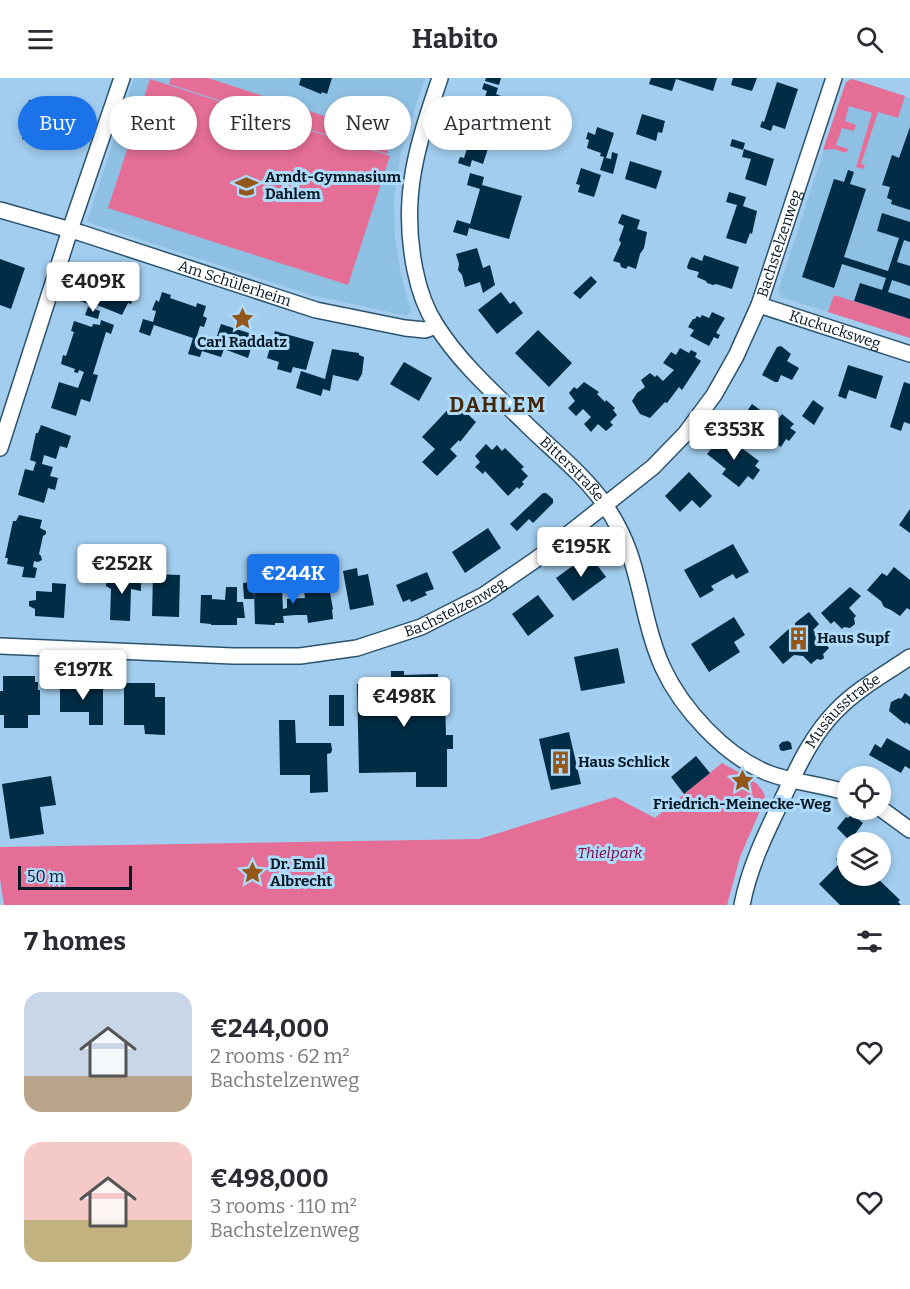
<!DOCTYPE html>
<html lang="en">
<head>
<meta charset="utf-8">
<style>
  :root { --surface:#fff; --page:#f2f2f3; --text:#2b2b33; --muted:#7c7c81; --accent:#1a73e8 }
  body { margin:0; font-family:Bitter,serif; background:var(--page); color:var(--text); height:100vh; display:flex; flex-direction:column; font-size:22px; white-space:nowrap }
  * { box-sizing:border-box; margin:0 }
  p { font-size:20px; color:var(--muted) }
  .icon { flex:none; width:33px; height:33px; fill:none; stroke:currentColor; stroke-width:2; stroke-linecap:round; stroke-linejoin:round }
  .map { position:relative; height:827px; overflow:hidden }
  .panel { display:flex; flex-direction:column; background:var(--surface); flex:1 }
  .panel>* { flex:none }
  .top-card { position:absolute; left:18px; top:18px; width:600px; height:54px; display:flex; gap:12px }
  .fabs { position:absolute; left:837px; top:688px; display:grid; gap:12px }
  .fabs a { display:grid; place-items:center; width:54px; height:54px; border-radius:50%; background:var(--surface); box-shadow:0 3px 9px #0003; font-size:30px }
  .scale { position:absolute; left:18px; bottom:15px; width:114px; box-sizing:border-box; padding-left:6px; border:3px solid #061722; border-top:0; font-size:16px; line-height:21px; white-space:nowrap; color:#061722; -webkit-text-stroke:4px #aedbfb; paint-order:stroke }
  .price { position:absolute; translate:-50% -51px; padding:0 14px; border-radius:6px; background:#fff; color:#222; font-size:20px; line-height:39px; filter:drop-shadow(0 2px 3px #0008) }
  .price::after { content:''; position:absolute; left:50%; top:36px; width:18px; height:14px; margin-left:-9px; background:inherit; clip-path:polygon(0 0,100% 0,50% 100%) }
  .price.on { background:var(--accent); color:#fff }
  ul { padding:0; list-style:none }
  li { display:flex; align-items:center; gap:18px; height:150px; padding:0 24px }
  li span { display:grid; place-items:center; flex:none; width:168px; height:120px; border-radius:18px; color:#555 }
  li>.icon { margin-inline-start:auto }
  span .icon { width:72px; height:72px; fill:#fffc; stroke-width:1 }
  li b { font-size:26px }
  h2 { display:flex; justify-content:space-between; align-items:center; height:72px; padding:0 24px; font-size:26px }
  .pill { padding:0 21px; border-radius:27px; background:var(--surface); box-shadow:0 3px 9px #0003; font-size:21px; line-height:54px }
  .pill.on { background:var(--accent); color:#fff }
  header { display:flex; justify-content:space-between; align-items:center; height:78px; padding:0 24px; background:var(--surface); font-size:27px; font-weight:700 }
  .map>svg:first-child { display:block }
  .built { fill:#8ec0e4 }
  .green { fill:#e46e95 }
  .building { fill:#002c45 }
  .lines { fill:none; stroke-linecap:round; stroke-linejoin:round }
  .street-casing { stroke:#2a536e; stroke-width:18 }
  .street { stroke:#fff; stroke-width:15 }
  .labels { text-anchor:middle; stroke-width:6; stroke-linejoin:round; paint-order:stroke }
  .poi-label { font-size:15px; font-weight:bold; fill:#061722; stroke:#aedbfb; text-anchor:start }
  .street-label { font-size:15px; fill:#061722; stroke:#aedbfb }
  .park-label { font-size:15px; font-style:italic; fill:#800741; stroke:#aedbfb }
  .district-label { font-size:21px; font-weight:bold; letter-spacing:1.5px; fill:#44270a; stroke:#aedbfb }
</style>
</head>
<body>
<header><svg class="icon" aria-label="menu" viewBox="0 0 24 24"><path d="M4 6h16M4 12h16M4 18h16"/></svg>Habito<svg class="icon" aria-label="search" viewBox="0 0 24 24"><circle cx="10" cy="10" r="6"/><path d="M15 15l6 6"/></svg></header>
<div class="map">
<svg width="910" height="827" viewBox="0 0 910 827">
  <rect width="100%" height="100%" fill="#a2cdee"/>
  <path class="built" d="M134 0H425L401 74 394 120 395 161 401 197 411 233 407 238 311 217 87 144Z
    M852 1 910 20V260L781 219 778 213 846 4Z"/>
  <path class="green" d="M171 0H208L392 60 387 76 169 6Z
    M150 1 390 78 348 207 108 130Z
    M852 1 905 18 898 40 878 34 861 86 865 87 863 91 856 89 872 35 849 28 845 43 856 47 854 53 842 50 836 67 848 71 846 75 834 71 823 72 846 4Z
    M834 217 910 241V260L828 234Z
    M722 685C736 694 764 703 765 721L740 779 727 827H4L0 801V769L479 761 615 719 655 740Z"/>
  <path class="building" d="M301 0H332L327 16 322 14 321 16 299 7Z
    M486 0H501L499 7 485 3Z
    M651 0H717L713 13 676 1 672 13 649 6Z
    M733 0H757L752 13 731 7Z
    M777 4 798 11 785 51 773 47 771 53 760 49 762 43 764 44Z
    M484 5 498 10 496 16 506 20 499 40 480 34 487 13 482 11Z
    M46 21 57 24 56 27 64 30 60 43H58L57 46 70 50 66 64 57 61 56 66 37 60 35 65 22 61 24 53 20 51 29 22 44 27Z
    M642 36 665 43 662 55 658 54 656 63 636 56Z
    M597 49 614 55 606 80 611 81 612 74 618 76 613 96 600 92 604 79 600 78 601 75 587 70 589 62 586 61 588 54 595 57Z
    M910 49V132L891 126 892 122 887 120 890 109 882 107 892 77 899 80Z
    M471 58 490 64 483 86 472 82 470 89 458 85 460 79 464 80Z
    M732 61 745 65 743 72 730 68Z
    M744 71 774 81 766 108 745 101 751 81 742 79Z
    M630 83 662 93 656 111 625 101Z
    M581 90 601 97 594 119 578 114 580 107 576 106Z
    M848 92 854 94 850 106 866 111 844 179 888 193 899 160 877 153 882 135 910 144V164L904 162 897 184 910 188V208L892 202 888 214 910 221V241L854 223 860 205 882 212 886 200 842 186 834 210 802 199 834 101 844 104Z
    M470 95 484 99 482 107 522 118 509 161 469 150 467 158 453 154 457 142 470 146 480 111 467 107Z
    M729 114 746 119 743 128 757 133 752 156 750 155 746 166 726 160 737 127 726 124Z
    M622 136 640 142 637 151 647 154 644 170 640 176 636 191 628 188 626 191 621 189 620 185 613 183 621 165 619 162 624 148 618 145Z
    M477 170 483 190 490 187 495 207 483 215 480 204 465 209 462 197 458 192 459 186 456 176Z
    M704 177 739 189 732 211 716 206 713 207 707 205 706 203 697 199 699 194 688 191 687 189 690 181 692 179 702 183Z
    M0 181 25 190 11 231 0 227Z
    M91 192 111 201 133 205 130 215 134 217 131 226 128 225 122 237 92 225 91 227 80 223 83 215V211L80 210 82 204 85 205 88 201Z
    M591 198 597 204 580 221 573 215Z
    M162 214 171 217 170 220 196 229 197 225 206 228 203 238 207 240 204 249 200 248 196 261 205 264 207 258 216 261 221 246 255 257 248 280 224 271 221 279 202 273 200 279 188 276 193 260 154 247 150 258 139 254 143 241 153 244 156 233 152 232 156 222 159 224Z
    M501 214 510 226 514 223 523 235 497 256 478 232Z
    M88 229 100 233 98 241 85 237Z
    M712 234 725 240 716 255 720 257 718 261 714 259 709 268 690 258 694 252 688 249 693 241H695L697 238 700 240 702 237 709 240Z
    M101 242 114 247 111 256 106 254 93 296 98 297 90 324 81 321 76 338 51 330 59 304 78 310 84 294 79 292 78 295 74 294 75 291 61 286 63 277 66 278 74 254 71 253 74 243 92 249 93 246 100 247Z
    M538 252 572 285 549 309 515 275Z
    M275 253 314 264 306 292 293 289 291 295 277 291 279 284 267 280Z
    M781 268 791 276 787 283 799 290 792 302 781 297 778 304H775L762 297 777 269Z
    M680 270 689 275 691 272 697 275 695 279 701 283 682 312 679 309 667 325 665 324 650 340 640 336 632 323 637 315 645 309 641 302 650 295 655 299 657 297 663 303 674 292 663 285 671 274 676 277Z
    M332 271 359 275V277L364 279 362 296 358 303 333 297 330 313 323 311 321 318 296 310 301 293 325 301Z
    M404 284 432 300 419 323 390 306Z
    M848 287 883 298 876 321 849 312 846 321 838 318Z
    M584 304 599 314 597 316 605 324 606 322 615 330 613 332 617 337 610 344 613 347 606 353 598 346 591 354 584 346 591 339 583 331 576 338 568 330 575 323 569 315 574 309 577 311Z
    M904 304 910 306V346L904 344 901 353 890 349Z
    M813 322 824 330 814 347 802 338Z
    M455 324 476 344 460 364 459 362 450 371 457 378 437 398 422 384 435 371 422 359Z
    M752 326 770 339 768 345 770 347 776 339 779 340 782 336 794 346 790 350 796 354 789 363 786 361 781 369 772 363 768 368 757 360 759 356 748 348 753 341 745 336Z
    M41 347 71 358 67 370 60 368 56 381 44 377 42 386 53 389 50 398 58 400 55 412 48 410 44 425 18 417 25 391 33 393 36 384 30 382 36 355H38Z
    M723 356 759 383 755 388 760 392 753 402 748 398 739 409 722 396 726 391 707 376Z
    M486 366 492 372 497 367 502 373 505 370 524 389 521 391 528 398 522 404 524 406 519 411 517 409 508 418 485 393 483 396 475 389 480 384 475 378Z
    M689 394 712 418 700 430 692 422 680 434 665 418Z
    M543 415H546L553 421V425L533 445 529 441 517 453 510 446Z
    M910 431V455L899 447Z
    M19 437 42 442 40 450 46 453V456L43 458 39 476 41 478 42 482 38 484 34 483 33 489 37 490 35 500 22 499 24 489 7 486 8 480H5L13 443H16Z
    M488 450 501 470 465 495 452 474Z
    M733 466 749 494 736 501 733 496 711 508 714 512 700 520 684 492Z
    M589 476 606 499 573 523 556 500Z
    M894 489 910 502V532L907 530 900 538 891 532 884 529 881 523 867 512 882 495 887 498Z
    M357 490 358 498 368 496 374 527 350 532 343 493Z
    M427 494 434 511 425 514 427 517 411 524 410 521 403 524 396 507Z
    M153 496 180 497 179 539 152 538Z
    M107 497 141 498V513L131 511 130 543 110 542 111 511 106 508Z
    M253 504 254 521H244L243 505Z
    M328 504 333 531 332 532 333 541 308 545 307 537H296L283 538 284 545H275V547L255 546 254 511H282L283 531 287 530V521L305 520 304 512 316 510 315 506Z
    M52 505 66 506 64 540 35 538V531L29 528V523L36 522V513L52 514Z
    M226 509H237V524H243L245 540H237V547H211V546L200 545 201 517H212V521L225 522Z
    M850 509 861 518 849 530 856 538 854 540 855 546 850 550 844 549 842 551 834 543 831 546 821 535Z
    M538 517 554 538 528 558 512 536Z
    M809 534 819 546 813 552 829 570 823 576 824 580 821 582 817 581 811 586 803 578 794 577 783 586 769 569 792 548 795 549V545Z
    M734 539 745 557 734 564 740 574 709 594 691 566Z
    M618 570 625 605 581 613 574 579Z
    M391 593H404V597L438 596 439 623H445L446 657H453V671H447V709H416V694L359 695 357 606H372L371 600 391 599Z
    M3 598H35V604H38V612H40V637H28V650H4V637H0V613H3Z
    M90 600H92L93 608H103V647H89V634H60V607L75 605V608H82V605H90Z
    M124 605H155V619H165V657L145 656 144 647H124Z
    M905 615 910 619V647L906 644 905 646 889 633 891 624 899 620 901 621Z
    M329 617H344V648H329Z
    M279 642H295L296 665H331L332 672 331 675 327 676 328 714 310 715V697H280Z
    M569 654 581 706 551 712 539 661Z
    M887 660 910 673V691L905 688 901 695 869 677 875 666 881 670Z
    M788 663 791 665 792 671 783 673 780 672 779 667 782 664Z
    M696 678 710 695 684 716 671 699Z
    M51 698 56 727 40 729 44 756 10 761 2 706Z
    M852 736 863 745 850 763 837 750 846 739 848 740Z
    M848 769V798H875L900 822 898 824 901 827H840L819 806 840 785 836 781Z"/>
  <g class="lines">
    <defs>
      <g id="street">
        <path id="s1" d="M440 0C417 68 400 119 415 192 419 212 425 230 436 247 460 285 494 315 525 345 551 371 585 397 605 427 632 466 636 498 647 542 651 558 656 575 663 590 682 631 725 678 768 695 794 705 821 706 848 715"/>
        <path id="s2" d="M0 132 81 155 316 232 405 250 425 252 436 248"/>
        <path id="s3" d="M759 227 910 276"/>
        <path d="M0 370 70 152 122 0"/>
        <path id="s4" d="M0 568 233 578H300L357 570 421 549 484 517 538 480 653 389 685 356 714 317 736 278 759 227 834 0"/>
        <path d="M880 730 910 752"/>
        <path id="s5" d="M742 827C749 790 765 757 781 724 796 693 811 658 836 633 857 611 885 596 910 579"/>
      </g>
    </defs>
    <use href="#street" class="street-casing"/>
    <use href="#street" class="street"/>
  </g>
  <defs>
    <symbol id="school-bare" viewBox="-9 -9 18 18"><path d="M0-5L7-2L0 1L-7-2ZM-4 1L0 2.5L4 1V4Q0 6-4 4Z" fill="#94571a" stroke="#aedbfb" stroke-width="2.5" paint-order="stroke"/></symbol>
    <symbol id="sight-bare" viewBox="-9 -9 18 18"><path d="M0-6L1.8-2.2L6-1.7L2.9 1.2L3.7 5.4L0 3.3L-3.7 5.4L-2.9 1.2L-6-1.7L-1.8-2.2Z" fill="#94571a" stroke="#aedbfb" stroke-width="2.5" paint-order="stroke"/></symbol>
    <symbol id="building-bare" viewBox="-9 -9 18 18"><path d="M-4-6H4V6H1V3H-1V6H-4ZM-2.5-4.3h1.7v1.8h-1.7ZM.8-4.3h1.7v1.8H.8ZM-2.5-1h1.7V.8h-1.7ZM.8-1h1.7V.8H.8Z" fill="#94571a" stroke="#aedbfb" stroke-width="2.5" paint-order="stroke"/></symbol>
  </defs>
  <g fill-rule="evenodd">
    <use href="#school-bare" x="230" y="92" width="33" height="33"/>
    <use href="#sight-bare" x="226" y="224" width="33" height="33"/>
    <use href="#building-bare" x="782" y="544" width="33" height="33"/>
    <use href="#building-bare" x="544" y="668" width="33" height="33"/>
    <use href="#sight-bare" x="726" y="686" width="33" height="33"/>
    <use href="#sight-bare" x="236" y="778" width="33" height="33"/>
  </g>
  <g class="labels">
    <g class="poi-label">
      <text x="265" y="104">Arndt-Gymnasium<tspan x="265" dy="17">Dahlem</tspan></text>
      <text x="242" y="269" text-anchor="middle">Carl Raddatz</text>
      <text x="817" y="565">Haus Supf</text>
      <text x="578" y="689">Haus Schlick</text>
      <text x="742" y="731" text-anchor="middle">Friedrich-Meinecke-Weg</text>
      <text x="270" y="791">Dr. Emil<tspan x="270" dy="17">Albrecht</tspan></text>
    </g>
    <g class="street-label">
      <text dy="5" stroke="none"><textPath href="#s4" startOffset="968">Bachstelzenweg</textPath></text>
      <text dy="5" stroke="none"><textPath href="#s2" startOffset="246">Am Schülerheim</textPath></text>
      <text dy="5" stroke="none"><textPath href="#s3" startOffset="80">Kuckucksweg</textPath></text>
      <text dy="5" stroke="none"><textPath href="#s1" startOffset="454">Bitterstraße</textPath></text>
      <text dy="5" stroke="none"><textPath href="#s4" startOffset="464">Bachstelzenweg</textPath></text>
      <text dy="5" stroke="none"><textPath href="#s5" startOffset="222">Musäusstraße</textPath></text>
    </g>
    <g class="park-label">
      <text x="610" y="780">Thielpark</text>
    </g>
    <g class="district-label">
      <text x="498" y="334">DAHLEM</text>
    </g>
  </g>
</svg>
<div class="fabs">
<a><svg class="icon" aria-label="locate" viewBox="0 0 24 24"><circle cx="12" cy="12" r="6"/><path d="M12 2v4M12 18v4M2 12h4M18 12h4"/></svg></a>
<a><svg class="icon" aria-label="layers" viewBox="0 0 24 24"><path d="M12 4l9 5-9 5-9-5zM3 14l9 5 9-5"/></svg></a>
</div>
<div class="scale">50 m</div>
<b class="price" style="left:93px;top:235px">€409K</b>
<b class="price" style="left:734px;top:383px">€353K</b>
<b class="price" style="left:581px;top:500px">€195K</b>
<b class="price" style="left:122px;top:517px">€252K</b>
<b class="price on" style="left:293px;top:527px">€244K</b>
<b class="price" style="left:83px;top:623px">€197K</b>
<b class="price" style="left:404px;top:650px">€498K</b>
<div class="top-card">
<a class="pill on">Buy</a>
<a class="pill">Rent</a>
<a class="pill">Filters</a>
<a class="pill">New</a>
<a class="pill">Apartment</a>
</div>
</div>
<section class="panel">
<h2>7 homes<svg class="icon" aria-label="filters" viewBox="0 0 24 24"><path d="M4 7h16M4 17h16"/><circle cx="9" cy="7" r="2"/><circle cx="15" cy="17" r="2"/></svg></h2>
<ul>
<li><span style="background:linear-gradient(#c9d6e8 70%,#b9a48a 0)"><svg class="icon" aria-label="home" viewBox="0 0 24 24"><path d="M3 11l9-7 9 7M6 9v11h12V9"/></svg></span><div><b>€244,000</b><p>2 rooms · 62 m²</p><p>Bachstelzenweg</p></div><svg class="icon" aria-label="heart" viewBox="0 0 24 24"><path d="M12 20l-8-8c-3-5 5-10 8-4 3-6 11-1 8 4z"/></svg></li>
<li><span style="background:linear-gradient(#f6c9c9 65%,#c2b280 0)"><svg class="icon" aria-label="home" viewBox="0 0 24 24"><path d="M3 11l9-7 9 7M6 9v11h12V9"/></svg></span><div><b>€498,000</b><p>3 rooms · 110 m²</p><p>Bachstelzenweg</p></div><svg class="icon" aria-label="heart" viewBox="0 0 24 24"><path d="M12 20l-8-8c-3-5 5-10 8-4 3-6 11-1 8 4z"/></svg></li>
</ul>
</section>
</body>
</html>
